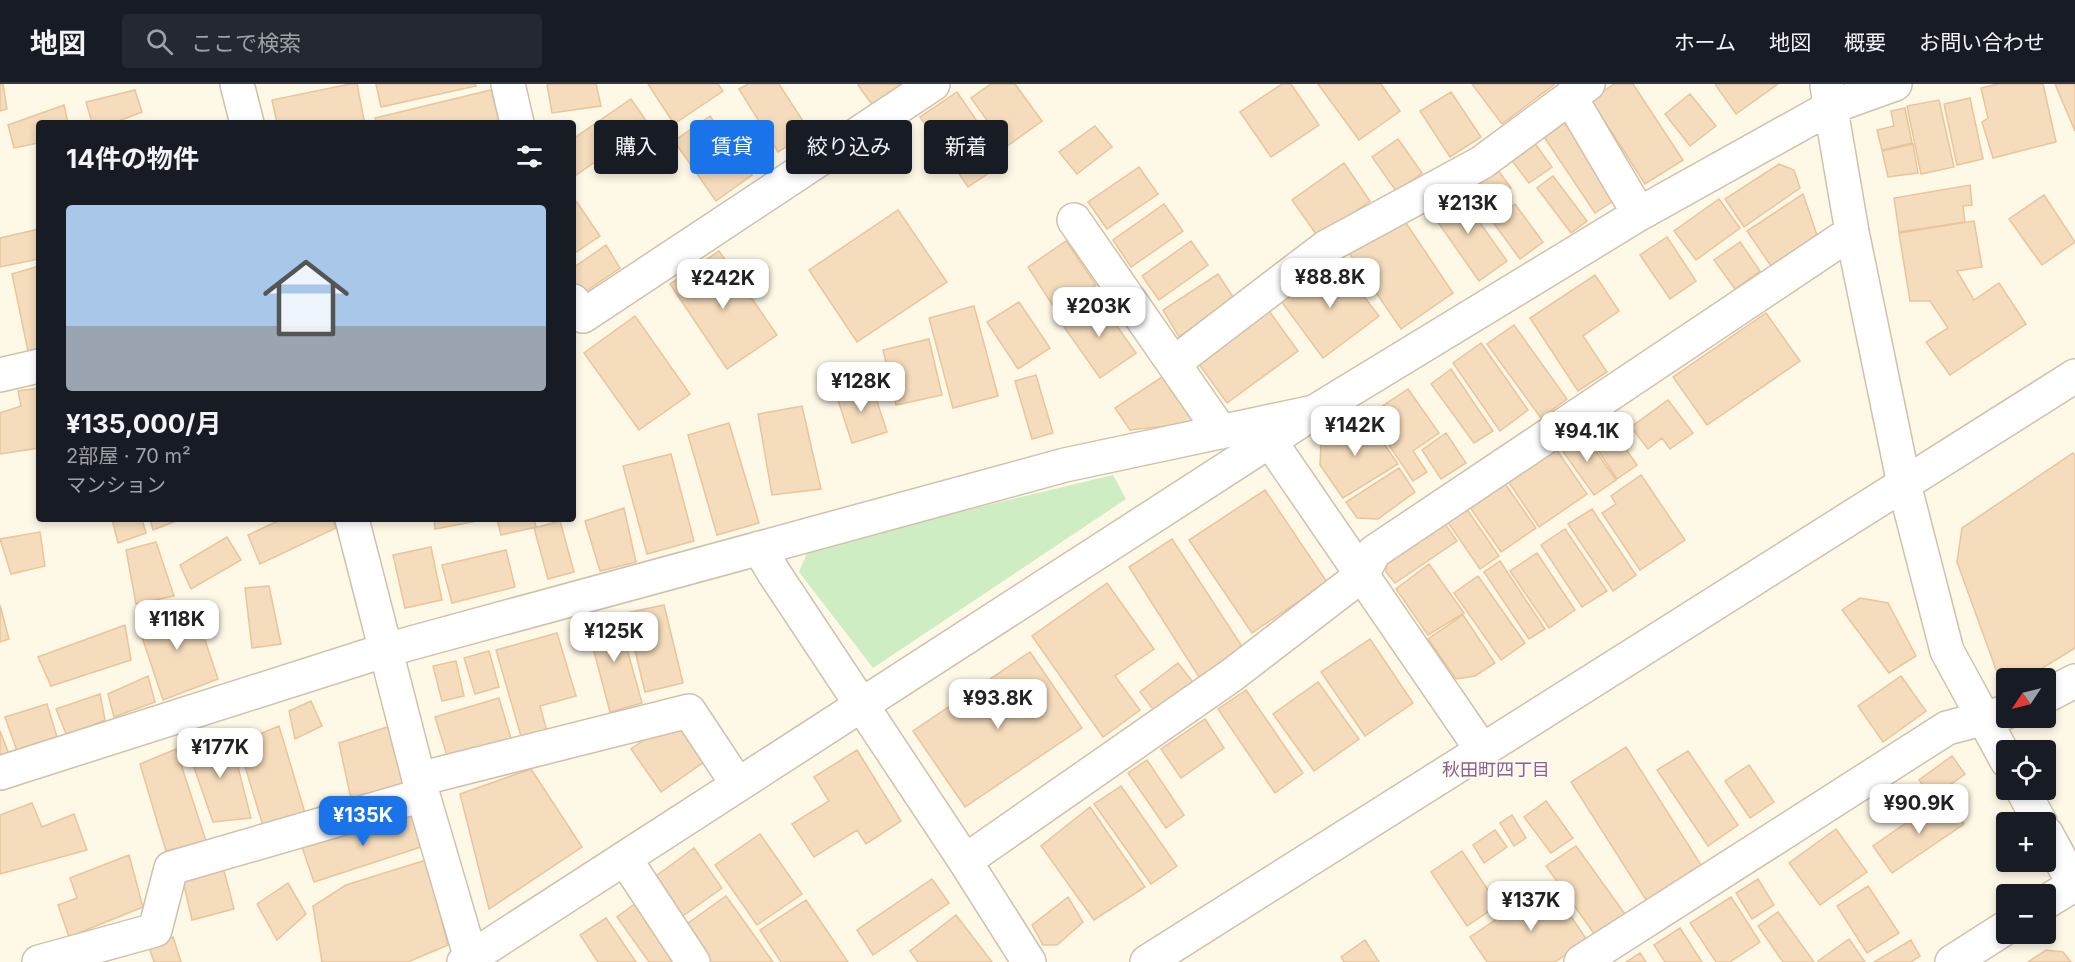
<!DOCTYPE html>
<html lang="ja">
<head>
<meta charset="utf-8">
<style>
  :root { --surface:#171b24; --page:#242831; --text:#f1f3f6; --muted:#9ea1a6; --line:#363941; --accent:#1a73e8 }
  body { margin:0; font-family:Inter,"Noto Sans JP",sans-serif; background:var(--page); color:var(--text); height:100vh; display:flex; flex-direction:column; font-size:22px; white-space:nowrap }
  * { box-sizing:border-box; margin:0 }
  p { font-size:20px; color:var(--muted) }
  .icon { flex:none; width:33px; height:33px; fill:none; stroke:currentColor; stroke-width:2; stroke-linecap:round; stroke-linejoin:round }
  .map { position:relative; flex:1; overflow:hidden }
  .details { position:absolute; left:36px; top:36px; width:540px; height:402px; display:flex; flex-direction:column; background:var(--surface); border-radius:6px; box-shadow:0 3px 9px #0003 }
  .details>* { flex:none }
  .top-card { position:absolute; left:594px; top:36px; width:570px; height:54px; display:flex; gap:12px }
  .needle { width:39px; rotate:235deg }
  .buttons { position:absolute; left:1996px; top:584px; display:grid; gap:12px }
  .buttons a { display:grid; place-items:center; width:60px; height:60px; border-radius:6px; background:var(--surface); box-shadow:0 3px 9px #0003; font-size:30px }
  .price { position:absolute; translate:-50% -51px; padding:0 14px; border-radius:12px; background:#fff; color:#222; font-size:20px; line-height:39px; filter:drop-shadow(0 2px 3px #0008) }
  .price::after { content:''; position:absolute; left:50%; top:36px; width:18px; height:14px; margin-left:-9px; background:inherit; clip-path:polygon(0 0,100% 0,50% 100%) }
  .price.active { background:var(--accent); color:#fff }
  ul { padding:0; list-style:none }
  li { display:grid; align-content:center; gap:12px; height:318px; padding:0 30px }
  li+li { border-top:2px solid var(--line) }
  li span { display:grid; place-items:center; height:186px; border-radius:6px; color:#555 }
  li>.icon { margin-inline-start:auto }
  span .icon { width:108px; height:108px; fill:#fffc; stroke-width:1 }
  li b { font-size:26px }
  h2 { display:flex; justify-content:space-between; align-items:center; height:72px; padding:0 30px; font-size:26px }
  .chip { padding:0 21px; border-radius:6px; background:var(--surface); box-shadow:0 3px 9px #0003; font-size:21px; line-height:54px }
  .chip.active { background:var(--accent); color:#fff }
  header { display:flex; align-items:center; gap:36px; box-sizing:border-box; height:84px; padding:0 30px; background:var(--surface); border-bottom:2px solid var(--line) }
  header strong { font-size:28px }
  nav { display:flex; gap:33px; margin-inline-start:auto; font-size:21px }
  .search { width:420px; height:54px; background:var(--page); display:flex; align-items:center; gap:15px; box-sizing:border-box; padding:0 21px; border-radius:6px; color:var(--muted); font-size:22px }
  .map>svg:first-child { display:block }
  .green { fill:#ceedc3 }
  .building { fill:#f5dcbc; stroke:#e9c59b; stroke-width:1.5 }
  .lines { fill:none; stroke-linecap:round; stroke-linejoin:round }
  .minor-casing { stroke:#d1c1ab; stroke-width:36 }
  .minor { stroke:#fff; stroke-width:33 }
  .labels { text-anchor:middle; stroke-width:4.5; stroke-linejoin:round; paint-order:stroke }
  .neighbourhood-label { font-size:18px; fill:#8c6096; stroke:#fffbee }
</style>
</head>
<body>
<header>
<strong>地図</strong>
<div class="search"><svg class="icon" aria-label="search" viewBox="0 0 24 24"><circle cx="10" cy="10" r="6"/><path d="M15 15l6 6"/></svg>ここで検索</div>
<nav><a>ホーム</a><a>地図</a><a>概要</a><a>お問い合わせ</a></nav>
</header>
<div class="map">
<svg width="2075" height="878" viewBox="0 0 2075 878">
  <rect width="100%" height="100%" fill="#fef8e7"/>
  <path class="green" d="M1113 391 1126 415 873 584 799 488 809 464Z"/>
  <path class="building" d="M0 0H3L7 25 0 27Z
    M350 0H357L364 36 347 39H277L272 16Z
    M376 0H476V2L381 23Z
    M547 0H596L601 22 552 29Z
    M648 0H718L723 7 674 40Z
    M748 0H779L810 48 778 68 739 5Z
    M860 0H904L873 22 858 1Z
    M991 0H1015L1042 37 1006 63 971 14Z
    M1282 0H1291L1319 41 1271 73 1240 28Z
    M1318 0H1381L1400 27 1359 56Z
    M1472 0H1555L1502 40Z
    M1614 0H1633L1683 76 1645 100 1591 16Z
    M1715 0H1778L1736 30Z
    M1998 0H2043L2056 58 1993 74 1982 38 1988 34 1981 4Z
    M2055 0H2075V47Z
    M135 6 142 28 114 39H92L86 18Z
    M491 6 499 36 485 39H376L375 34Z
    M957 8 1005 78 968 103 920 33Z
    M1451 8 1481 53 1450 73 1420 27Z
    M1690 10 1716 42 1690 62 1665 30Z
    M1970 14 1983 75 1957 81 1944 20Z
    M631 15 649 41 573 93V55Z
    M1939 16 1954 83 1921 90 1907 22Z
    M64 21 68 39H39V59L14 64 8 41Z
    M1905 24 1912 59 1882 66 1877 46 1894 42 1891 27Z
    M710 32 752 91 716 117 674 57Z
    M1563 36 1616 115 1595 129 1542 50Z
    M1095 42 1112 63 1077 90 1059 68Z
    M1398 55 1422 89 1396 107 1372 73Z
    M1533 57 1552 83 1529 99 1510 74Z
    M1913 60 1918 89 1888 93 1882 67Z
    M1344 79 1370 117 1318 153 1292 116Z
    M1779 80 1794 86 1800 104 1744 143 1725 115Z
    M1495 82 1511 104 1484 122 1469 101Z
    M1139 83 1158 110 1107 145 1088 118Z
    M1553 92 1587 137 1571 149 1537 104Z
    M1970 101 1972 121 1963 122 1965 138 1899 148 1894 114Z
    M1456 105 1507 177 1479 197 1428 124Z
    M1803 110 1817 151 1771 182 1747 147Z
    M2044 111 2075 158 2042 181 2009 135Z
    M1719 115 1740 144 1696 176 1674 147Z
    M576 117 600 152 575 169 573 165V119Z
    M1164 120 1183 147 1131 183 1113 156Z
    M1515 120 1543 158 1520 175 1492 137Z
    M898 126 947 198 857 258 809 186Z
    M1402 133 1453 209 1401 245 1349 169Z
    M1974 137 1982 183 1957 187 1974 216 1999 199 2026 240 1950 291 1926 258 1948 244 1930 217H1910L1899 149Z
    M39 145V175L0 183V154Z
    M1667 153 1696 197 1670 215 1640 171Z
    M1066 157 1096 201 1057 228 1028 183Z
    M1191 157 1208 181 1159 216 1142 192Z
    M1740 158 1760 187 1735 205 1714 176Z
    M606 161 620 184 582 210 573 197V184Z
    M719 167 777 251 727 285 670 200Z
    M1336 176 1379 232 1323 274 1281 217Z
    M39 182V264L28 267 12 190Z
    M1218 190 1235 216 1179 253 1163 226Z
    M1595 191 1619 227 1583 252 1607 288 1578 307 1530 234Z
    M1097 214 1136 269 1100 294 1062 240Z
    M1019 218 1050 264 1018 285 987 238Z
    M974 222 998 312 953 324 929 234Z
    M1267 224 1298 267 1227 319 1196 276Z
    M1766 229 1800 277 1707 341 1673 293Z
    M635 232 690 310 639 346 584 269Z
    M1514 241 1567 315 1541 334 1487 260Z
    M929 255 942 311 896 321 883 266Z
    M1481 259 1528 326 1500 347 1453 279Z
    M1451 285 1493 347 1474 359 1431 300Z
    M1036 291 1053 349 1032 355 1015 297Z
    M1165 291 1196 339 1130 346 1115 324Z
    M871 299 887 348 852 359 836 310Z
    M39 304V364L0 370V329L21 322 18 307Z
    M1408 305 1439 349 1413 367 1427 388 1413 397 1369 331Z
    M1668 316 1693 349 1670 365 1662 354 1648 365 1631 343Z
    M802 322 821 405 772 411 758 330Z
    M1364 331 1398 380 1343 414 1320 381 1321 359Z
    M1603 332 1637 381 1617 395 1584 345Z
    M729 339 759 439 717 451 688 351Z
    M1581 346 1616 396 1594 411 1559 362Z
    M1446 349 1466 379 1441 395 1422 366Z
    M1554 362 1587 410 1539 443 1506 394Z
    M2073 369 2075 371V564L2026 594 2007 595 1998 591 1957 478 1962 444Z
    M671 370 694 457 647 470 623 382Z
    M1399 384 1415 408 1378 435 1357 434 1346 418Z
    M1641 391 1685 456 1640 486 1602 429 1616 420 1611 412Z
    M1501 394 1536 444 1501 468 1467 419Z
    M1265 406 1327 498 1252 549 1189 456Z
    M1464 421 1499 472 1480 485 1445 434Z
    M624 424 636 478 600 487 585 437Z
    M1592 425 1636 491 1613 507 1568 440Z
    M1440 433 1457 457 1395 499 1386 488V470Z
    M112 435H142L146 449 118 459Z
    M150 435H181L153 446Z
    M282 435H332L336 444 260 480 248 451Z
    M434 435H487L435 445Z
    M497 435H534L536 443 501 451Z
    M560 437 574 488 548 495 534 444Z
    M1565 445 1607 507 1582 523 1541 461Z
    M40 448 45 482 11 490 0 455Z
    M227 453 241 476 191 505 180 481Z
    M1172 455 1243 564 1199 593 1129 483Z
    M156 458 174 512 136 520 126 466Z
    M431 463 442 516 405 524 393 471Z
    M506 466 515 503 452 519 442 481Z
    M1537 469 1575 526 1549 544 1510 487Z
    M1500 477 1545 545 1529 555 1484 488Z
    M1429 480 1464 529 1428 551 1396 505Z
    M1478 492 1525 559 1501 576 1454 509Z
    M1107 499 1154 565 1115 592 1140 626 1103 653 1032 552Z
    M269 502 281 560 252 564 245 504Z
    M1860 514 1888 519 1916 572 1889 589 1842 526Z
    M193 520 218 595 163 616 136 535Z
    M0 521 9 555 0 558Z
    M664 521 683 599 645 608 626 529Z
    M617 529 642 619 610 628 586 537Z
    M1463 531 1495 579 1475 592 1456 595 1428 555Z
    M125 541 131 576 51 602 38 573Z
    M557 549 576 612 540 622 548 651 523 659 496 566Z
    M1370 555 1413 619 1365 652 1321 588Z
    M489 567 499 603 475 610 464 574Z
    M1030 568 1082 644 965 723 913 647Z
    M456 577 464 612 442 617 433 582Z
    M1178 579 1196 602 1158 632 1140 608Z
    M148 592 155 618 114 633 108 610Z
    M1901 592 1926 627 1883 658 1858 622Z
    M1318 598 1359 655 1314 687 1273 630Z
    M1246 606 1303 689 1275 709 1218 625Z
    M100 610 105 636 67 652 56 625Z
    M499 614 512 658 449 678 435 633Z
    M311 617 322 642 295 655 289 627Z
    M47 620 57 653 17 667 5 633Z
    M674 635 704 678 661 708 631 665Z
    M1205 635 1224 664 1181 694 1161 665Z
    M279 642 305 729 263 742 238 659Z
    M390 642 407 698 351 715 339 659Z
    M0 647 9 670 0 673Z
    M229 648 251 734 213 738 187 663Z
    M1626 663 1703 784 1648 819 1571 698Z
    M176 665 206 757 166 767 140 680Z
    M857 666 901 737 866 760 857 746 814 773 792 740 829 717 814 693Z
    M1688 667 1738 741 1708 762 1657 686Z
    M1952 672 1965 690 1932 714 1919 696Z
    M1147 676 1184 731 1166 744 1128 689Z
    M1749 681 1774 718 1750 734 1725 697Z
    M531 685 582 763 489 825 460 710Z
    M1121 702 1177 782 1151 800 1094 720Z
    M1945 712 1964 740 1892 789 1873 762Z
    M1546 717 1573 754 1551 769 1524 733Z
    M32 719 42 743 74 730 87 766 0 790V731Z
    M1090 723 1145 803 1094 836 1041 762Z
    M412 728 424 762 314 798 302 763Z
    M1512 731 1526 754 1514 762 1500 739Z
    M1836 745 1867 788 1820 821 1789 779Z
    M1495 746 1507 763 1484 779 1473 761Z
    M760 750 802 810 757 841 715 781Z
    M1576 762 1625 830 1595 851 1546 782Z
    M694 764 722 804 680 834 652 795Z
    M1462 767 1498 821 1467 842 1431 788Z
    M129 771 143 823 69 853 58 821 77 814 70 794Z
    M426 776 448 861 408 878H322L313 822 346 801Z
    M222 779 234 825 192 836 182 793Z
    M932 795 949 819 873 871 857 846Z
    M1758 795 1774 821 1752 835 1736 809Z
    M288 799 306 830 277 856 257 820Z
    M1549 800 1587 856 1555 878H1487L1470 853Z
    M1868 802 1899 849 1867 869 1837 822Z
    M726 812 773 878H710L684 842Z
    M1068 813 1083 838 1057 861H1043L1032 841Z
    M1731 813 1760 858 1730 878H1716L1690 839Z
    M806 816 848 878H781L760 846Z
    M636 819 678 878H649L617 833Z
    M1778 828 1814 878H1783L1758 842Z
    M956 831 992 878H918L910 867Z
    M606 834 636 878H598L580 851Z
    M1680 844 1702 878H1665L1654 861Z
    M173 853 181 878H154L149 863Z
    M1849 855 1865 878H1819L1818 877Z
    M1365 856 1379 878H1344L1341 873Z
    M1911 856 1920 872 1911 878H1874Z
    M2046 866 2063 868 2071 878H2028Z
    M1640 869 1646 878H1626Z"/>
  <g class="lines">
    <defs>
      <path id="minor" d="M237 0 247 39
        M508 0 517 39
        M1827 2 1852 148 1904 400 1947 567 2007 677
        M1570 13 1639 130
        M1074 136 1221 348
        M573 217 583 232 933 0
        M1174 279 1326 163 1481 79 1588 0
        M0 291 39 282
        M1270 357 1482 666
        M352 435 423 711 472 878
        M759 464 774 489 965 777 1029 878
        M2046 612 2075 597
        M0 689 386 566 1065 381 1314 328 1639 130 1831 23 1895 0
        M419 695 689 627 738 701
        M2022 705 2040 738
        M2046 749 2075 802
        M625 775 693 878
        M965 777 1232 591 1362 491 1374 468 1852 148
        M2046 818 2075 800
        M39 878 155 846 171 784 423 711
        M464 878 1299 338
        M1147 878 2075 292
        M1581 878 1947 644 2007 628
        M1952 878 2007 843"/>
    </defs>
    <use href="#minor" class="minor-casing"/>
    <use href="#minor" class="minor"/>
  </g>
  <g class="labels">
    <g class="neighbourhood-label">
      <text x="1496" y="692">秋田町四丁目</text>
    </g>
  </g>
</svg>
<div class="buttons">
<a><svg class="needle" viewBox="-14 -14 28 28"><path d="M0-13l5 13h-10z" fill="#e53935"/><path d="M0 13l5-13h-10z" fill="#9ea1a6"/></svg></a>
<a><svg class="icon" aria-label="locate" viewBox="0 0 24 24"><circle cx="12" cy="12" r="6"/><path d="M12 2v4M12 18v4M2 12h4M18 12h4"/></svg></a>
<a>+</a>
<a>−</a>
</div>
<b class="price" style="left:1468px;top:151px">¥213K</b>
<b class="price" style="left:1330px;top:225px">¥88.8K</b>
<b class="price" style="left:723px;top:226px">¥242K</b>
<b class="price" style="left:1099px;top:254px">¥203K</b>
<b class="price" style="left:861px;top:329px">¥128K</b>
<b class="price" style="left:1355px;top:373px">¥142K</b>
<b class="price" style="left:1587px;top:379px">¥94.1K</b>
<b class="price" style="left:177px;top:567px">¥118K</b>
<b class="price" style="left:614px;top:579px">¥125K</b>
<b class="price" style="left:998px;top:646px">¥93.8K</b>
<b class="price" style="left:220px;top:695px">¥177K</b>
<b class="price" style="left:1919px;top:751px">¥90.9K</b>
<b class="price active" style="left:363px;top:763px">¥135K</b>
<b class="price" style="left:1531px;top:848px">¥137K</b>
<div class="top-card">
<a class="chip">購入</a>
<a class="chip active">賃貸</a>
<a class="chip">絞り込み</a>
<a class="chip">新着</a>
</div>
<section class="details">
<h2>14件の物件<svg class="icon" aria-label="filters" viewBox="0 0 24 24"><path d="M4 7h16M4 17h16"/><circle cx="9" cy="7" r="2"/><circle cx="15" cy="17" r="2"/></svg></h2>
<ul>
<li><span style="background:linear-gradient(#a9c7e8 65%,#9aa5b1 0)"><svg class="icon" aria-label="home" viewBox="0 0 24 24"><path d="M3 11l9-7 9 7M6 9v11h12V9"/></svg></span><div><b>¥135,000/月</b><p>2部屋 · 70 m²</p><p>マンション</p></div></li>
</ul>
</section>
</div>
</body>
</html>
